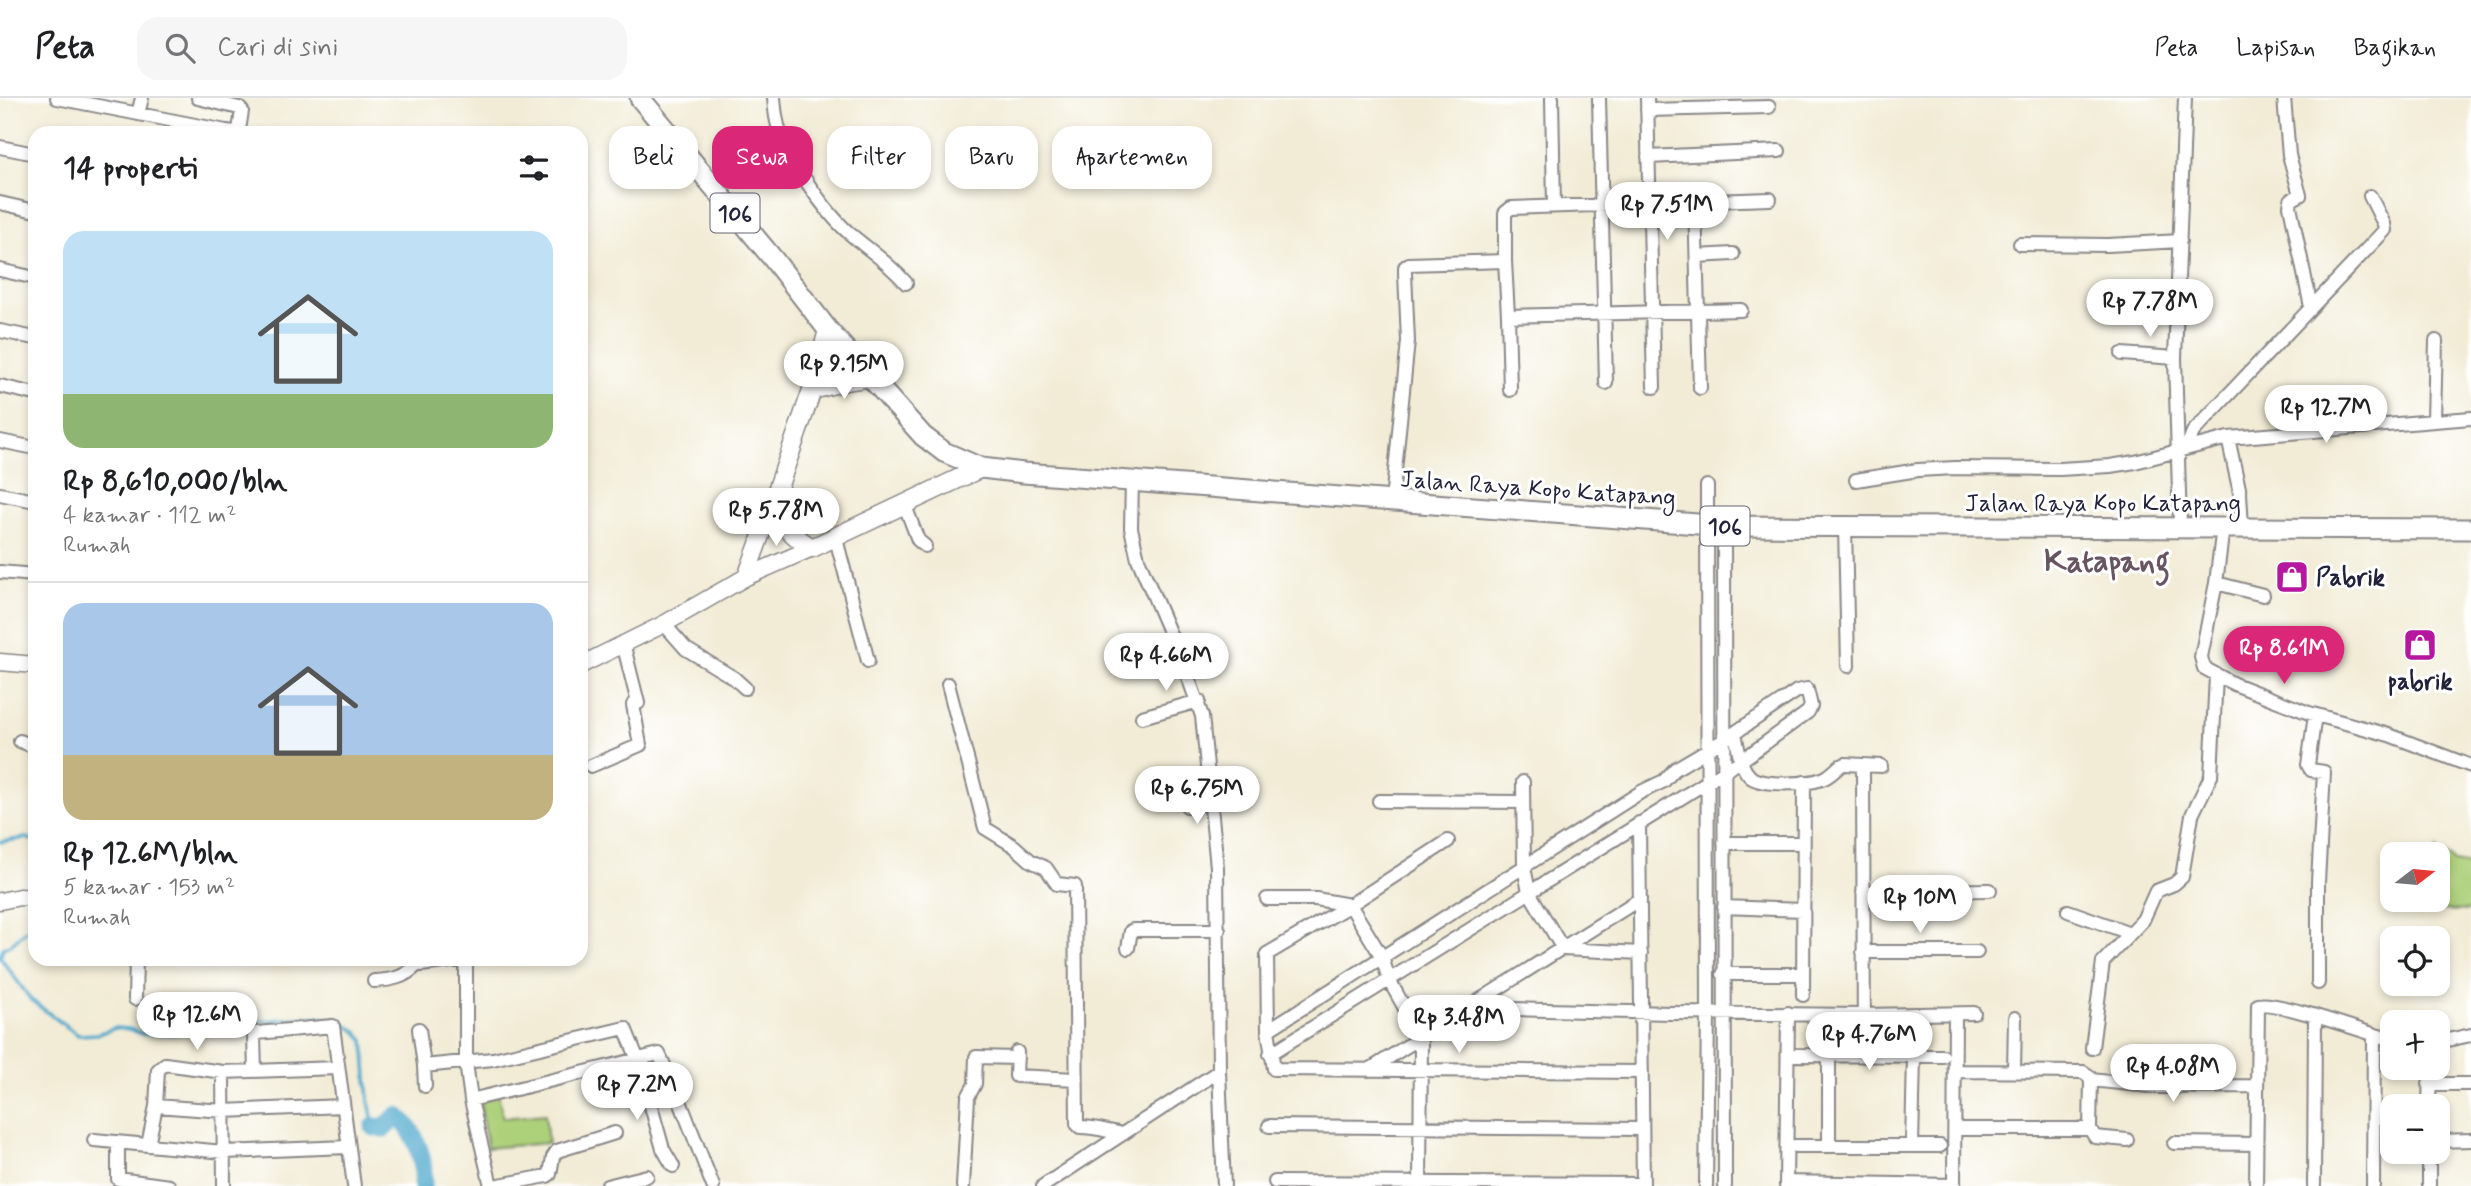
<!DOCTYPE html>
<html lang="id">
<head>
<meta charset="utf-8">
<style>
  :root { --surface:#fff; --page:#f6f6f6; --text:#202124; --muted:#757577; --line:#e0e0e0; --accent:#db2777 }
  body { margin:0; font-family:Mynerve,sans-serif; background:var(--page); color:var(--text); height:100vh; display:flex; flex-direction:column; font-size:26px; white-space:nowrap }
  * { box-sizing:border-box; margin:0 }
  p { font-size:23px; color:var(--muted) }
  .icon { flex:none; width:38px; height:38px; fill:none; stroke:currentColor; stroke-width:2; stroke-linecap:round; stroke-linejoin:round }
  .map { position:relative; flex:1; overflow:hidden }
  .panel { position:absolute; left:28px; top:28px; width:560px; height:840px; display:flex; flex-direction:column; background:var(--surface); border-radius:21px; box-shadow:0 4px 10px #0003 }
  .panel>* { flex:none }
  .banner { position:absolute; left:609px; top:28px; width:665px; height:63px; display:flex; gap:14px }
  .needle { width:46px; rotate:74deg }
  .fabs { position:absolute; left:2380px; top:744px; display:grid; gap:14px }
  .fabs a { display:grid; place-items:center; width:70px; height:70px; border-radius:14px; background:var(--surface); box-shadow:0 4px 10px #0003; font-size:35px }
  .price { position:absolute; translate:-50% -60px; padding:0 16px; border-radius:24px; background:#fff; color:#222; font-size:23px; line-height:46px; filter:drop-shadow(0 2px 4px #0008) }
  .price::after { content:''; position:absolute; left:50%; top:42px; width:21px; height:16px; margin-left:-10px; background:inherit; clip-path:polygon(0 0,100% 0,50% 100%) }
  .price.selected { background:var(--accent); color:#fff }
  ul { padding:0; list-style:none }
  li { display:grid; align-content:center; gap:14px; height:371px; padding:0 35px }
  li+li { border-top:2px solid var(--line) }
  li span { display:grid; place-items:center; height:217px; border-radius:21px; color:#555 }
  li>.icon { margin-inline-start:auto }
  span .icon { width:126px; height:126px; fill:#fffc; stroke-width:1 }
  li b { font-size:30px }
  h2 { display:flex; justify-content:space-between; align-items:center; height:84px; padding:0 35px; font-size:30px }
  .chip { padding:0 24px; border-radius:21px; background:var(--surface); box-shadow:0 4px 10px #0003; font-size:24px; line-height:63px }
  .chip.selected { background:var(--accent); color:#fff }
  header { display:flex; align-items:center; gap:42px; box-sizing:border-box; height:98px; padding:0 35px; background:var(--surface); border-bottom:2px solid var(--line) }
  header strong { font-size:33px }
  nav { display:flex; gap:38px; margin-inline-start:auto; font-size:24px }
  .search { width:490px; height:63px; background:var(--page); display:flex; align-items:center; gap:18px; box-sizing:border-box; padding:0 24px; border-radius:21px; color:var(--muted); font-size:26px }
  .map>svg:first-child { display:block }
  .green { fill:#add07a; stroke:#68795a; stroke-width:2 }
  .lines { fill:none; stroke-linecap:round; stroke-linejoin:round }
  .stream { stroke:#4fa8cc; stroke-width:3.5 }
  .river { stroke:#4fa8cc; stroke-width:19 }
  .minor-casing { stroke:#8a8788; stroke-width:16 }
  .tertiary-casing { stroke:#8a8788; stroke-width:19 }
  .secondary-casing { stroke:#8a8788; stroke-width:21 }
  .primary-casing { stroke:#8a8788; stroke-width:23 }
  .minor { stroke:#fff; stroke-width:12 }
  .tertiary { stroke:#fff; stroke-width:16 }
  .secondary { stroke:#fff; stroke-width:18 }
  .primary { stroke:#fff; stroke-width:19 }
  .labels { text-anchor:middle; stroke-width:6; stroke-linejoin:round; paint-order:stroke }
  .shield { fill:#fff; stroke:#646476; stroke-width:2 }
  .shield-label { font-size:23px; font-weight:bold; fill:#22223b }
  .street-label { font-size:24px; fill:#22223b; stroke:#fff }
  .poi-label { font-size:24px; font-weight:bold; fill:#22223b; stroke:#fff; text-anchor:start }
  .district-label { font-size:32px; font-weight:bold; fill:#685562; stroke:#fff }
</style>
</head>
<body>
<header>
<strong>Peta</strong>
<div class="search"><svg class="icon" aria-label="search" viewBox="0 0 24 24"><circle cx="10" cy="10" r="6"/><path d="M15 15l6 6"/></svg>Cari di sini</div>
<nav><a>Peta</a><a>Lapisan</a><a>Bagikan</a></nav>
</header>
<div class="map">
<svg width="2471" height="1088" viewBox="0 0 2471 1088">
  <rect width="100%" height="100%" fill="#fff"/>
  <filter id="ink" filterUnits="userSpaceOnUse"><feTurbulence type="fractalNoise" baseFrequency=".0143" numOctaves="2"/><feDisplacementMap in="SourceGraphic" scale="14" xChannelSelector="R" yChannelSelector="G"/><feConvolveMatrix kernelMatrix="1 2 1 2 8 2 1 2 1" color-interpolation-filters="sRGB"/></filter>
  <filter id="wash" filterUnits="userSpaceOnUse"><feTurbulence type="fractalNoise" baseFrequency=".00686" numOctaves="4" result="noise"/><feDisplacementMap in="SourceGraphic" scale="28" xChannelSelector="R" yChannelSelector="G"/><feGaussianBlur stdDeviation="1.57" result="paint"/><feColorMatrix in="noise" values="0 0 0 0 0 0 0 0 0 0 0 0 0 0 0 0 0 1.4 0 .05"/><feComposite in="paint" operator="in"/></filter>
  <g filter="url(#wash)">
    <rect width="100%" height="100%" fill="#f2ecd6"/>
    <path class="green" d="M2437 751 2440 756 2450 759 2454 764 2471 767V813L2433 812 2434 802H2438Z
      M622 983 625 998 605 1005 603 988Z
      M498 995 503 1020 545 1016 548 1045 487 1050 480 1003Z"/>
    <g class="lines">
      <path class="stream" d="M0 744 26 740 35 743
        M35 820 34 825 10 847 3 850 0 859 31 902 78 937 97 936 115 930 129 931 143 936H173L247 924 312 919 336 921 356 933 364 942 369 1003 374 1029"/>
      <path class="river" d="M374 1029 384 1030 397 1018C417 1033 425 1063 423 1088"/>
    </g>
  </g>
  <g filter="url(#ink)">
    <g class="lines">
      <defs>
        <path id="minor" d="M57 0 226 33 235 34 239 32 242 13 239 10 198 0
          M774 0C775 13 776 25 781 37 792 66 826 115 849 135 869 152 889 165 906 185
          M1552 0 1554 108
          M1599 0 1606 285
          M1647 0 1654 289
          M2284 0 2289 57 2300 97 2291 102 2290 108 2311 209
          M1647 12 1769 9
          M138 16 142 0
          M0 49 35 56
          M1648 59 1779 53
          M1695 103 1700 290
          M0 105 35 113
          M2020 146 2108 147 2180 143
          M1697 158 1733 156
          M1505 163V115L1511 110 1770 101
          M0 172 35 180
          M1508 218 1510 292
          M0 233 35 240
          M2122 256 2175 260
          M0 288 35 296
          M2434 322 2436 243
          M2228 340 2240 395 2242 430
          M0 343 35 350
          M2187 349 2193 334 2385 132 2384 126 2370 98
          M1856 382 1918 372 1955 370 2060 371 2110 368 2135 364 2228 340 2471 320
          M1132 383 1131 430 1138 461 1187 576 1202 618 1217 769 1219 973 1224 1088
          M0 396 35 403
          M1392 403 1408 243 1405 175V169L1409 166 1505 163 1508 218 1741 212
          M904 405 918 442 925 448
          M1724 428 1725 1088
          M1845 428 1848 568
          M2180 428 2175 260 2185 0
          M2223 429 2216 485 2201 559 2204 570 2234 586 2309 615 2389 637 2471 668
          M835 437 868 563
          M0 474 35 477
          M2216 485 2263 497
          M664 526 686 551 734 580 745 590
          M948 586 985 730 1014 748 1031 763 1046 770 1057 786 1075 788 1077 1026 1080 1029C1095 1029 1107 1033 1123 1036
          M2315 617 2308 667 2311 672 2324 674 2318 784V885
          M1142 619 1199 603
          M1735 635C1738 648 1740 672 1752 680 1765 688 1809 686 1822 681 1829 679 1835 672 1840 668
          M20 643 35 649
          M1845 666 1881 668
          M1863 667 1864 958
          M591 668 640 647 633 607 638 605 623 545
          M1523 684 1524 769 1529 794 1563 851 1641 855
          M1379 703 1523 704
          M1187 708 1211 704
          M1639 725 1643 1088
          M1448 743 1350 807 1267 856 1268 932 1274 971 1642 974
          M1724 745H1803
          M1863 794 1990 792
          M1267 801H1316L1350 807 1382 859 1389 882 1421 939 1420 1088
          M1724 809 1803 812
          M2068 813 2130 835
          M1128 850 1131 833 1133 832H1219
          M1863 854H1977
          M412 861 417 867H421L466 861
          M466 861V964L471 1002 491 1088
          M1723 876H1803
          M374 883C392 882 404 880 417 867
          M1803 897 1804 684
          M135 901 136 861
          M1470 910 1671 915 1863 917 1974 915
          M419 931 424 968 493 961 625 930 638 962 663 1051 673 1068
          M1268 932 1641 694 1664 683 1675 671 1724 642 1797 593 1807 591 1811 608 1808 614 1742 662 1270 956
          M2438 944 2471 937
          M2092 950 2103 864 2143 822 2156 793 2174 786 2182 779 2192 717 2211 678 2216 578
          M1017 954 1016 978 1076 981
          M1795 957 1943 958
          M1829 957V1048
          M424 968 425 988
          M1369 972 1640 801
          M255 973 254 938 257 935 333 928 354 1088
          M1955 973 2083 974 2089 978 2091 982 2090 1031
          M2014 973 2015 920
          M223 974 224 1088
          M2091 982 2158 989 2256 988
          M2429 986H2471
          M471 1002 659 956 676 993 713 1088
          M156 1008 224 1013 343 1008
          M2429 1008 2430 970
          M1269 1028 1642 1031
          M1955 1031H2090L2095 1039 2127 1042
          M94 1042 224 1054 348 1049
          M2438 1043 2471 1042
          M118 1044V1081L169 1088
          M2174 1045 2256 1046
          M148 1047 156 1008 158 972 165 966 223 974 337 970
          M1795 1048H1940
          M1912 1048 1914 958
          M2429 1054V1088
          M1275 1084 1642 1086
          M1786 1084 1954 1087
          M494 1088 547 1078 550 1076 553 1059 557 1053 615 1035
          M607 1088 647 1078
          M963 1088 968 999 975 986 976 959 1017 960
          M1043 1088 1219 973
          M1706 1088 1708 915 1707 388
          M1786 1088 1788 915
          M1954 1088 1955 916
          M2256 1088 2258 907C2273 901 2370 936 2392 942
          M2314 1088 2315 919
          M2373 1088 2374 937"/>
        <path id="tertiary" d="M746 479 772 407
          M0 564 35 567
          M581 567 664 526 746 479 812 450
          M0 803 20 799 35 800"/>
        <path id="secondary" d="M828 232 812 292 772 407C783 427 792 438 812 450L981 370
          M812 292 845 283 871 279"/>
        <path id="primary" d="M640 0 774 162 828 232 923 338 944 354 981 370 1024 375 1724 428 2471 431"/>
      </defs>
      <use href="#minor" class="minor-casing"/>
      <use href="#tertiary" class="tertiary-casing"/>
      <use href="#secondary" class="secondary-casing"/>
      <use href="#primary" class="primary-casing"/>
      <use href="#minor" class="minor"/>
      <use href="#tertiary" class="tertiary"/>
      <use href="#secondary" class="secondary"/>
      <use href="#primary" class="primary"/>
    </g>
  </g>
  <defs>
    <symbol id="shop-square" viewBox="-11 -11 22 22"><rect x="-9" y="-9" width="18" height="18" rx="4" fill="#b5179e" stroke="#fff"/><path d="M-5-2.5h2.3a2.7 3.5 0 0 1 5.4 0H5L5.5 6h-11ZM-1.5-2.5h3a1.5 2.3 0 0 0-3 0Z" fill="#fff"/></symbol>
  </defs>
  <g fill-rule="evenodd">
    <use href="#shop-square" x="2273" y="460" width="38" height="38"/>
    <use href="#shop-square" x="2401" y="528" width="38" height="38"/>
  </g>
  <g class="labels">
    <g class="shield">
      <rect x="710.5" y="95.5" width="49" height="39" rx="5"/>
      <rect x="1700.5" y="408.5" width="49" height="39" rx="5"/>
    </g>
    <g class="shield-label">
      <text x="735" y="123">106</text>
      <text x="1725" y="436">106</text>
    </g>
    <g class="street-label">
      <text transform="translate(1538 390) rotate(4)" y="8">Jalan Raya Kopo Katapang</text>
      <text x="2103" y="413">Jalan Raya Kopo Katapang</text>
    </g>
    <g class="poi-label">
      <text x="2316" y="487">Pabrik</text>
      <text x="2420" y="591" text-anchor="middle">pabrik</text>
    </g>
    <g class="district-label">
      <text x="2107" y="473">Katapang</text>
    </g>
  </g>
</svg>
<div class="fabs">
<a><svg class="needle" viewBox="-14 -14 28 28"><path d="M0-13l5 13h-10z" fill="#e53935"/><path d="M0 13l5-13h-10z" fill="#757577"/></svg></a>
<a><svg class="icon" aria-label="locate" viewBox="0 0 24 24"><circle cx="12" cy="12" r="6"/><path d="M12 2v4M12 18v4M2 12h4M18 12h4"/></svg></a>
<a>+</a>
<a>−</a>
</div>
<b class="price" style="left:1667px;top:144px">Rp 7.51M</b>
<b class="price" style="left:2150px;top:241px">Rp 7.78M</b>
<b class="price" style="left:844px;top:303px">Rp 9.15M</b>
<b class="price" style="left:2326px;top:347px">Rp 12.7M</b>
<b class="price" style="left:776px;top:450px">Rp 5.78M</b>
<b class="price selected" style="left:2284px;top:588px">Rp 8.61M</b>
<b class="price" style="left:1166px;top:595px">Rp 4.66M</b>
<b class="price" style="left:1197px;top:728px">Rp 6.75M</b>
<b class="price" style="left:1920px;top:837px">Rp 10M</b>
<b class="price" style="left:197px;top:954px">Rp 12.6M</b>
<b class="price" style="left:1459px;top:957px">Rp 3.48M</b>
<b class="price" style="left:1869px;top:974px">Rp 4.76M</b>
<b class="price" style="left:2173px;top:1006px">Rp 4.08M</b>
<b class="price" style="left:637px;top:1024px">Rp 7.2M</b>
<div class="banner">
<a class="chip">Beli</a>
<a class="chip selected">Sewa</a>
<a class="chip">Filter</a>
<a class="chip">Baru</a>
<a class="chip">Apartemen</a>
</div>
<section class="panel">
<h2>14 properti<svg class="icon" aria-label="filters" viewBox="0 0 24 24"><path d="M4 7h16M4 17h16"/><circle cx="9" cy="7" r="2"/><circle cx="15" cy="17" r="2"/></svg></h2>
<ul>
<li><span style="background:linear-gradient(#bfe0f5 75%,#8fb573 0)"><svg class="icon" aria-label="home" viewBox="0 0 24 24"><path d="M3 11l9-7 9 7M6 9v11h12V9"/></svg></span><div><b>Rp 8,610,000/bln</b><p>4 kamar · 112 m²</p><p>Rumah</p></div></li>
<li><span style="background:linear-gradient(#a9c7e8 70%,#c2b280 0)"><svg class="icon" aria-label="home" viewBox="0 0 24 24"><path d="M3 11l9-7 9 7M6 9v11h12V9"/></svg></span><div><b>Rp 12.6M/bln</b><p>5 kamar · 153 m²</p><p>Rumah</p></div></li>
</ul>
</section>
</div>
</body>
</html>
